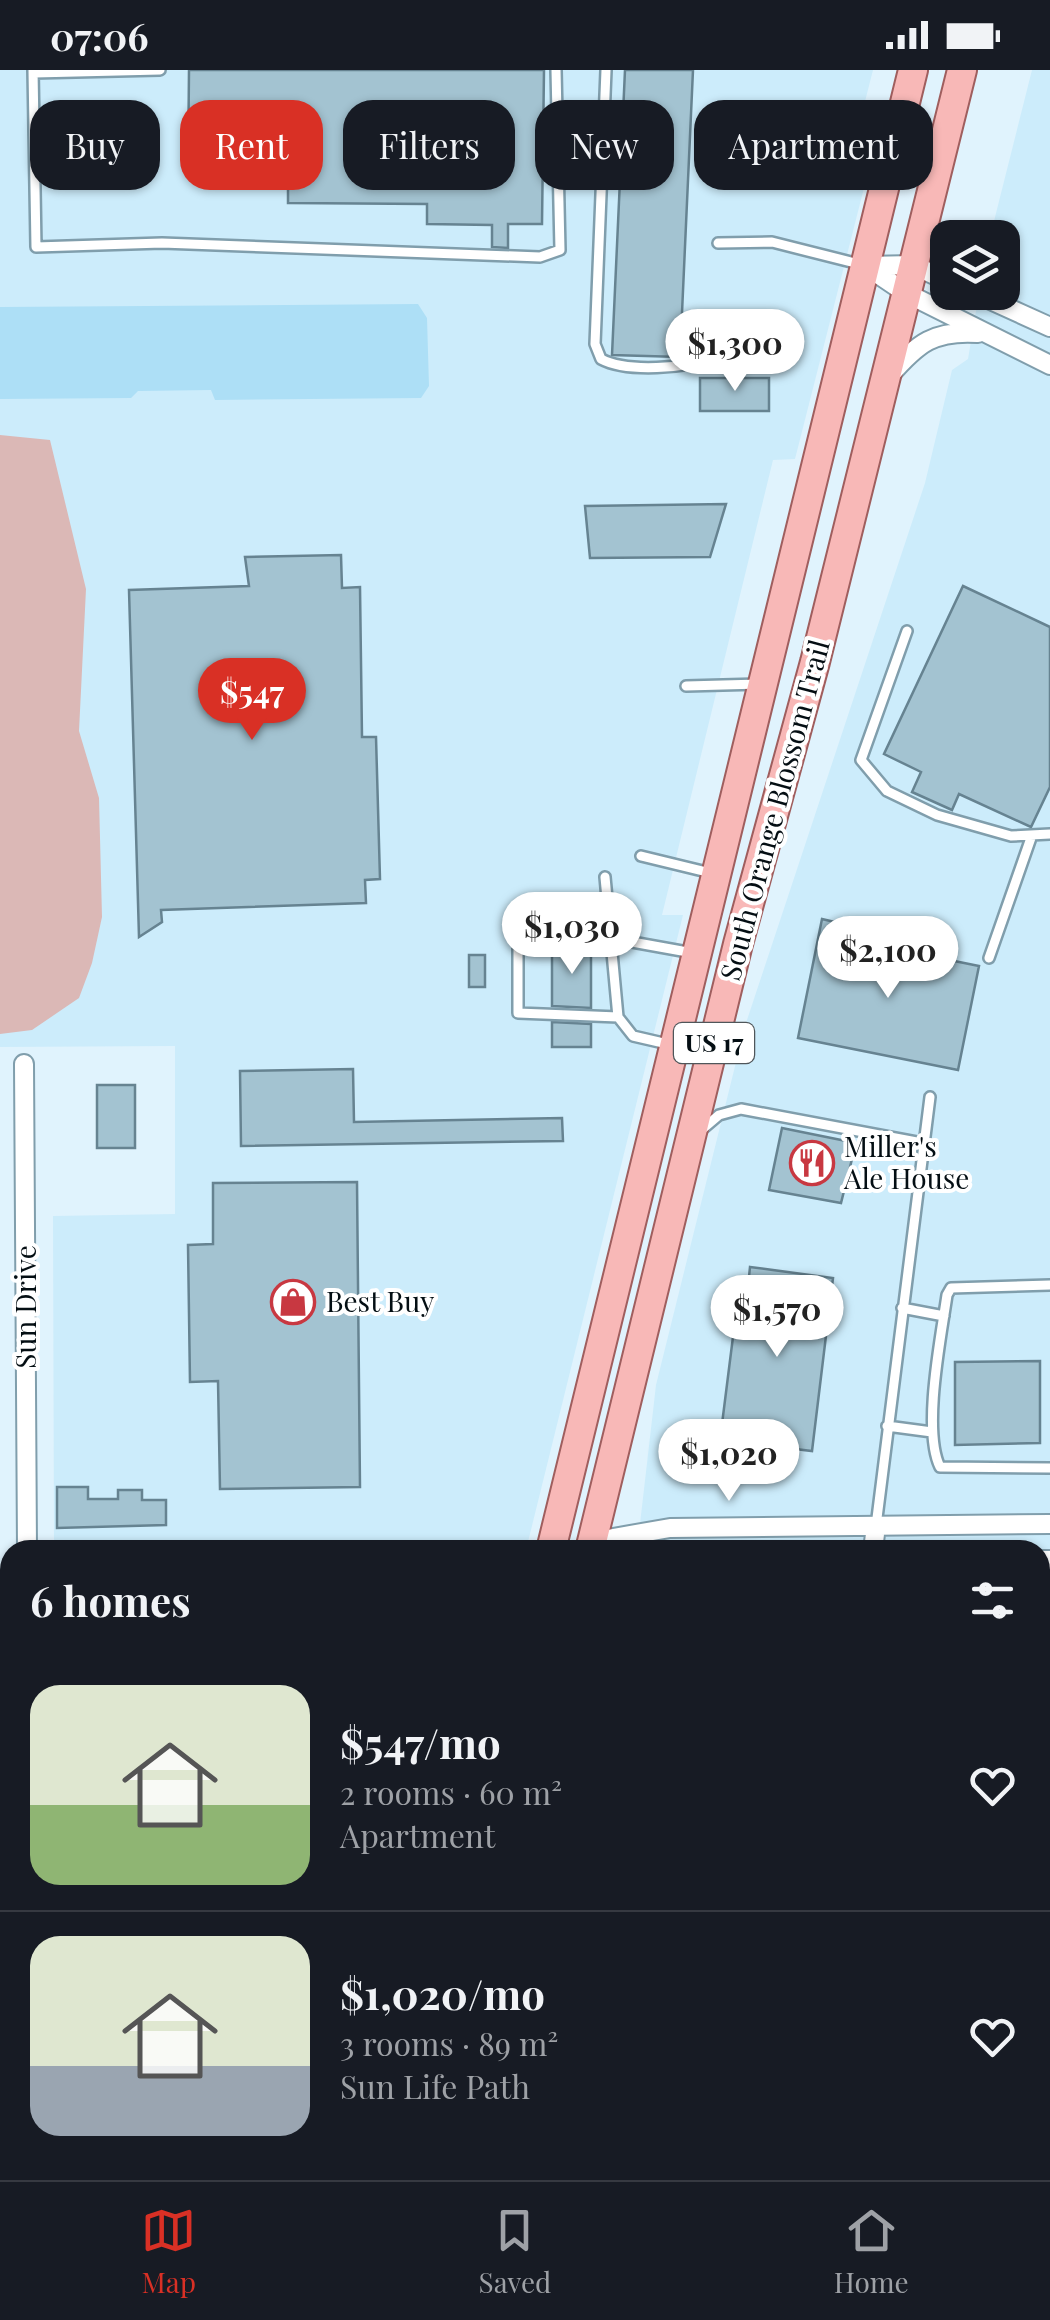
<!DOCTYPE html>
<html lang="en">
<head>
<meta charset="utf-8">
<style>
  :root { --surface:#171b24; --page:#242831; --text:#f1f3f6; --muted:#9ea1a6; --line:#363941; --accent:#d93025 }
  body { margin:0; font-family:"Playfair Display",serif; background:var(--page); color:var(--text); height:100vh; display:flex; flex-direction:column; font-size:38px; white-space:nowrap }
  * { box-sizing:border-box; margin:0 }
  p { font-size:32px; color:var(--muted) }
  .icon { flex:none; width:55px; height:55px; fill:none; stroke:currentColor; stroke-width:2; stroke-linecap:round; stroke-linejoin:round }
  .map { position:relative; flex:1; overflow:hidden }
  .details { position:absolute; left:0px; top:1470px; width:1050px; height:640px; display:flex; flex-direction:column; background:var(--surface); border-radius:30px 30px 0 0; box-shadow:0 2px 8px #0004 }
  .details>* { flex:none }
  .hud { position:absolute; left:30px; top:30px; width:990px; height:90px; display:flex; gap:20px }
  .buttons { position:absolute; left:930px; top:150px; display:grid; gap:20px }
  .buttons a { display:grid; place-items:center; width:90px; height:90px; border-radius:20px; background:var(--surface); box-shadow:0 2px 8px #0004; font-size:50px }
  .price { position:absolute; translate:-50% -85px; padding:0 22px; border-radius:35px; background:#fff; color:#222; font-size:32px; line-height:65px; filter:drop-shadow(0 2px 5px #0008) }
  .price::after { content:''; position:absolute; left:50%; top:60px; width:30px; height:22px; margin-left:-15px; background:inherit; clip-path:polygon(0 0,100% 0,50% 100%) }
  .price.current { background:var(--accent); color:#fff }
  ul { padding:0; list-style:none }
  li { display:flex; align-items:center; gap:30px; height:250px; padding:0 30px }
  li+li { border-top:2px solid var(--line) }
  li span { display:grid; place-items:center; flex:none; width:280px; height:200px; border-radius:30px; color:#555 }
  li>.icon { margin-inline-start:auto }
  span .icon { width:120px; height:120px; fill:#fffc; stroke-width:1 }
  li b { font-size:42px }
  h2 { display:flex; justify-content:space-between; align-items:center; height:120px; padding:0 30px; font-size:42px }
  .tag { padding:0 35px; border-radius:30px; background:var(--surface); box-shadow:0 2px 8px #0004; font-size:35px; line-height:90px }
  .tag.current { background:var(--accent); color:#fff }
  .status { display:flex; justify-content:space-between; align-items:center; height:70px; padding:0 50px; background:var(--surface); direction:ltr }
  .status svg { height:28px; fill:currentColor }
  .dock { display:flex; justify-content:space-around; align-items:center; height:140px; border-top:2px solid var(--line); background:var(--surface); font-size:28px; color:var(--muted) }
  .dock a { display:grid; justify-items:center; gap:5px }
  .dock .current { color:var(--accent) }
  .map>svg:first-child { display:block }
  .built { fill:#ccecfb }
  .green { fill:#dbb8b6 }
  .water { fill:#addff6 }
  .building { fill:#a3c3d1; stroke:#668391; stroke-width:2.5 }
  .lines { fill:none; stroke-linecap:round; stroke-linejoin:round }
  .lane-casing { stroke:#809eac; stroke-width:14 }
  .street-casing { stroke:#809eac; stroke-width:22 }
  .primary-casing { stroke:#9f5e5e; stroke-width:32 }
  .lane { stroke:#fff; stroke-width:9 }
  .street { stroke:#fff; stroke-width:18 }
  .primary { stroke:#f8b8b7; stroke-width:28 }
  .labels { text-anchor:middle; stroke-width:8; stroke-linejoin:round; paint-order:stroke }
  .shield { fill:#fff; stroke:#4f565a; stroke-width:2.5 }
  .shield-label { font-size:25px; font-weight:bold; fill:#040e13 }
  .street-label { font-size:28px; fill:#040e13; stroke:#fff }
  .poi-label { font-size:28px; fill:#040e13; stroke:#fff; text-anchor:start }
</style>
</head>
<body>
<div class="status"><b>07:06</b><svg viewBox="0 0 49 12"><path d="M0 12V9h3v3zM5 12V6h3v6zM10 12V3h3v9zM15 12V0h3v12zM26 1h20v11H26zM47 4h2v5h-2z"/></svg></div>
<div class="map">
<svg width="1050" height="2110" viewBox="0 0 1050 2110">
  <rect width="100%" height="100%" fill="#e0f3fd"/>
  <path class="built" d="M0 0H873L858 59H879L795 389 773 390 662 845H683L526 1480H54L53 1146 175 1144V976L0 977Z
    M1032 0H1050V2110H457L459 2100H1040V1480H637L656 1315 745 956 925 413 952 300 968 289 979 223 1002 222V168L990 167Z
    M56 2100H363L360 2110H56Z"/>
  <path class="green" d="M0 365 50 370 86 519 79 661 99 728 102 847 92 893 79 928 32 960 0 964Z"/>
  <path class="water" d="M418 234 427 248 429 316 421 328 215 330 211 320 138 321 131 328 0 329V237Z"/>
  <path class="building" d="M189 0H544L542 154H508V178L492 177V155L427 154V134L288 133V105L188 104Z
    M625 0H693L680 287 612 285Z
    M700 308H769V341H700Z
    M726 434 710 487 590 488 585 436Z
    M341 485 342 518 360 517 362 667H376L380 809 365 810 366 833 161 840 162 852 139 867 129 520 249 516 245 487Z
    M963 516 1050 557V717L1031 757 959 724 952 740 912 722 921 702 884 684Z
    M822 849 839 853 836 867 979 896 958 1000 798 968Z
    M552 876H591V938L552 936Z
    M469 885H485V917H469Z
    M552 952 591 954V977H552Z
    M353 999 354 1052 562 1048 563 1071 241 1076 240 1001Z
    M97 1015H135V1078H97Z
    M782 1058 856 1073 841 1133 769 1120Z
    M357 1112 360 1417 220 1419 218 1311 190 1312 188 1175 213 1174V1113Z
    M750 1197 833 1208 812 1381 720 1370 737 1235 746 1236Z
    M1040 1291V1373L955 1375V1292Z
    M57 1417H88V1429H118V1420H142V1430H166V1455L57 1458Z"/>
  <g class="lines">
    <defs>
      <path id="lane" d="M33 0 36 177 162 173 540 187 560 180 556 0
        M606 0 595 274 601 289C627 303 686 298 714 288
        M34 3 160 0
        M718 173 772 172 863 195
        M907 561 861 690 887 721 937 745 1011 766 1050 764
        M686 616 760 614
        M641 786 711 803
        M605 807 618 947
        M989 888 1032 765
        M672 975 633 966 618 947 518 943V868H610L693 883
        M699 1062 719 1045 741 1039 922 1073
        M1050 1215 951 1218 947 1225C941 1267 922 1360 940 1397L1050 1398
        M902 1238 944 1246
        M887 1356 932 1362
        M876 1456 930 1027
        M1040 1553H1050
        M1040 1604H1050
        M65 2100V2110
        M439 2100 480 2110
        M586 2100 595 2110
        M497 2110 498 2100
        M621 2110 1030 2104 1031 2110"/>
      <path id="street" d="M866 196 906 223 1050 295
        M866 196 913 195 948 211
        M973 222 1050 257
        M890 305C918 273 934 260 978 263
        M24 994 27 1480
        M587 1477 613 1468 670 1458 1050 1454
        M873 1480 876 1456
        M1040 1490H1050
        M0 1531 10 1530
        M31 2100V2110"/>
      <path id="primary" d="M551 1480 913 0
        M590 1480 738 874 815 592 962 0
        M389 2110 392 2100
        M429 2110 431 2100"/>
    </defs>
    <use href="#lane" class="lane-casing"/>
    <use href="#street" class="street-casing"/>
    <use href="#primary" class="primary-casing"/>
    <use href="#lane" class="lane"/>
    <use href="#street" class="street"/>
    <use href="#primary" class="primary"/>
  </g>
  <defs>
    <symbol id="restaurant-ring" viewBox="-11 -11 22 22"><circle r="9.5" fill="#fff" stroke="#c83841" stroke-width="1.5"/><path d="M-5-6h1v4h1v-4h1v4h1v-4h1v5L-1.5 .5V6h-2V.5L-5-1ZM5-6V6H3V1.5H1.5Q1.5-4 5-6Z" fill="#c83841"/></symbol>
    <symbol id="shop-ring" viewBox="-11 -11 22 22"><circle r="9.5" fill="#fff" stroke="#c83841" stroke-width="1.5"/><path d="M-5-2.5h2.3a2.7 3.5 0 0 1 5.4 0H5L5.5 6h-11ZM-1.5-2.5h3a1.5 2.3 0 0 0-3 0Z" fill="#c83841"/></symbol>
  </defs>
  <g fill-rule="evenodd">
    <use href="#restaurant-ring" x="787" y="1068" width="50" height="50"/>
    <use href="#shop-ring" x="268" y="1207" width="50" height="50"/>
  </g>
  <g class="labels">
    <rect class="shield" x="674" y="953" width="80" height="40" rx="8"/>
    <g class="shield-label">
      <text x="714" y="982">US 17</text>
    </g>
    <g class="street-label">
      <text transform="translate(775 740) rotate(-75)" y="10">South Orange Blossom Trail</text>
      <text transform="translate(26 1237) rotate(-90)" y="10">Sun Drive</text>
    </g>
    <g class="poi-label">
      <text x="844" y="1087">Miller's<tspan x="844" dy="32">Ale House</tspan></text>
      <text x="326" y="1242">Best Buy</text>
    </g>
  </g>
</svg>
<div class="buttons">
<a><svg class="icon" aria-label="layers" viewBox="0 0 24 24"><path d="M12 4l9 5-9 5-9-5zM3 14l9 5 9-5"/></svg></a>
</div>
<b class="price" style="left:735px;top:324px">$1,300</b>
<b class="price current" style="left:252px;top:673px">$547</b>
<b class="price" style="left:572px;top:907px">$1,030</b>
<b class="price" style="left:888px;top:931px">$2,100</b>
<b class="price" style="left:777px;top:1290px">$1,570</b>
<b class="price" style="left:729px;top:1434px">$1,020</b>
<div class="hud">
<a class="tag">Buy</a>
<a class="tag current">Rent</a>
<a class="tag">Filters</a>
<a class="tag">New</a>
<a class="tag">Apartment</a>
</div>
<section class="details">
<h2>6 homes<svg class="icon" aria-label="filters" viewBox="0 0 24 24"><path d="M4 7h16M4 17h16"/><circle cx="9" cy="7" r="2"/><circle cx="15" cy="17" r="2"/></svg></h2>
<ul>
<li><span style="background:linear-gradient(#dfe7d0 60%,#8fb573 0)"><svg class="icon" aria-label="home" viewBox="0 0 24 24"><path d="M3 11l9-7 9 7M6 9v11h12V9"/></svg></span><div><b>$547/mo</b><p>2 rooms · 60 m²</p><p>Apartment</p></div><svg class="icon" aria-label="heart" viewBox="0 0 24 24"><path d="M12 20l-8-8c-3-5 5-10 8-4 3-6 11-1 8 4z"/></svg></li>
<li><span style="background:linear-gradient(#dfe7d0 65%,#9aa5b1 0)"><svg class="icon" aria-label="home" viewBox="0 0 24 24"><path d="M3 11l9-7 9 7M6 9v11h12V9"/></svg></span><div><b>$1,020/mo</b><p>3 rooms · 89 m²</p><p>Sun Life Path</p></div><svg class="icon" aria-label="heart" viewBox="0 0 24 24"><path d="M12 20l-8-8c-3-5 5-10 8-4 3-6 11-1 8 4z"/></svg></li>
</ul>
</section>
</div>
<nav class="dock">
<a class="current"><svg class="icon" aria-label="map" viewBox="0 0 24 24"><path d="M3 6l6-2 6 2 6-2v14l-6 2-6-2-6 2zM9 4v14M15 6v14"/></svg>Map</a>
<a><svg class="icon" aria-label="saved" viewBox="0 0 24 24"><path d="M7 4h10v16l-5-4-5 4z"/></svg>Saved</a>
<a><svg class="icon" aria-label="home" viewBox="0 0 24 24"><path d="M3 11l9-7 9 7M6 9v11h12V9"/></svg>Home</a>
</nav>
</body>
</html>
